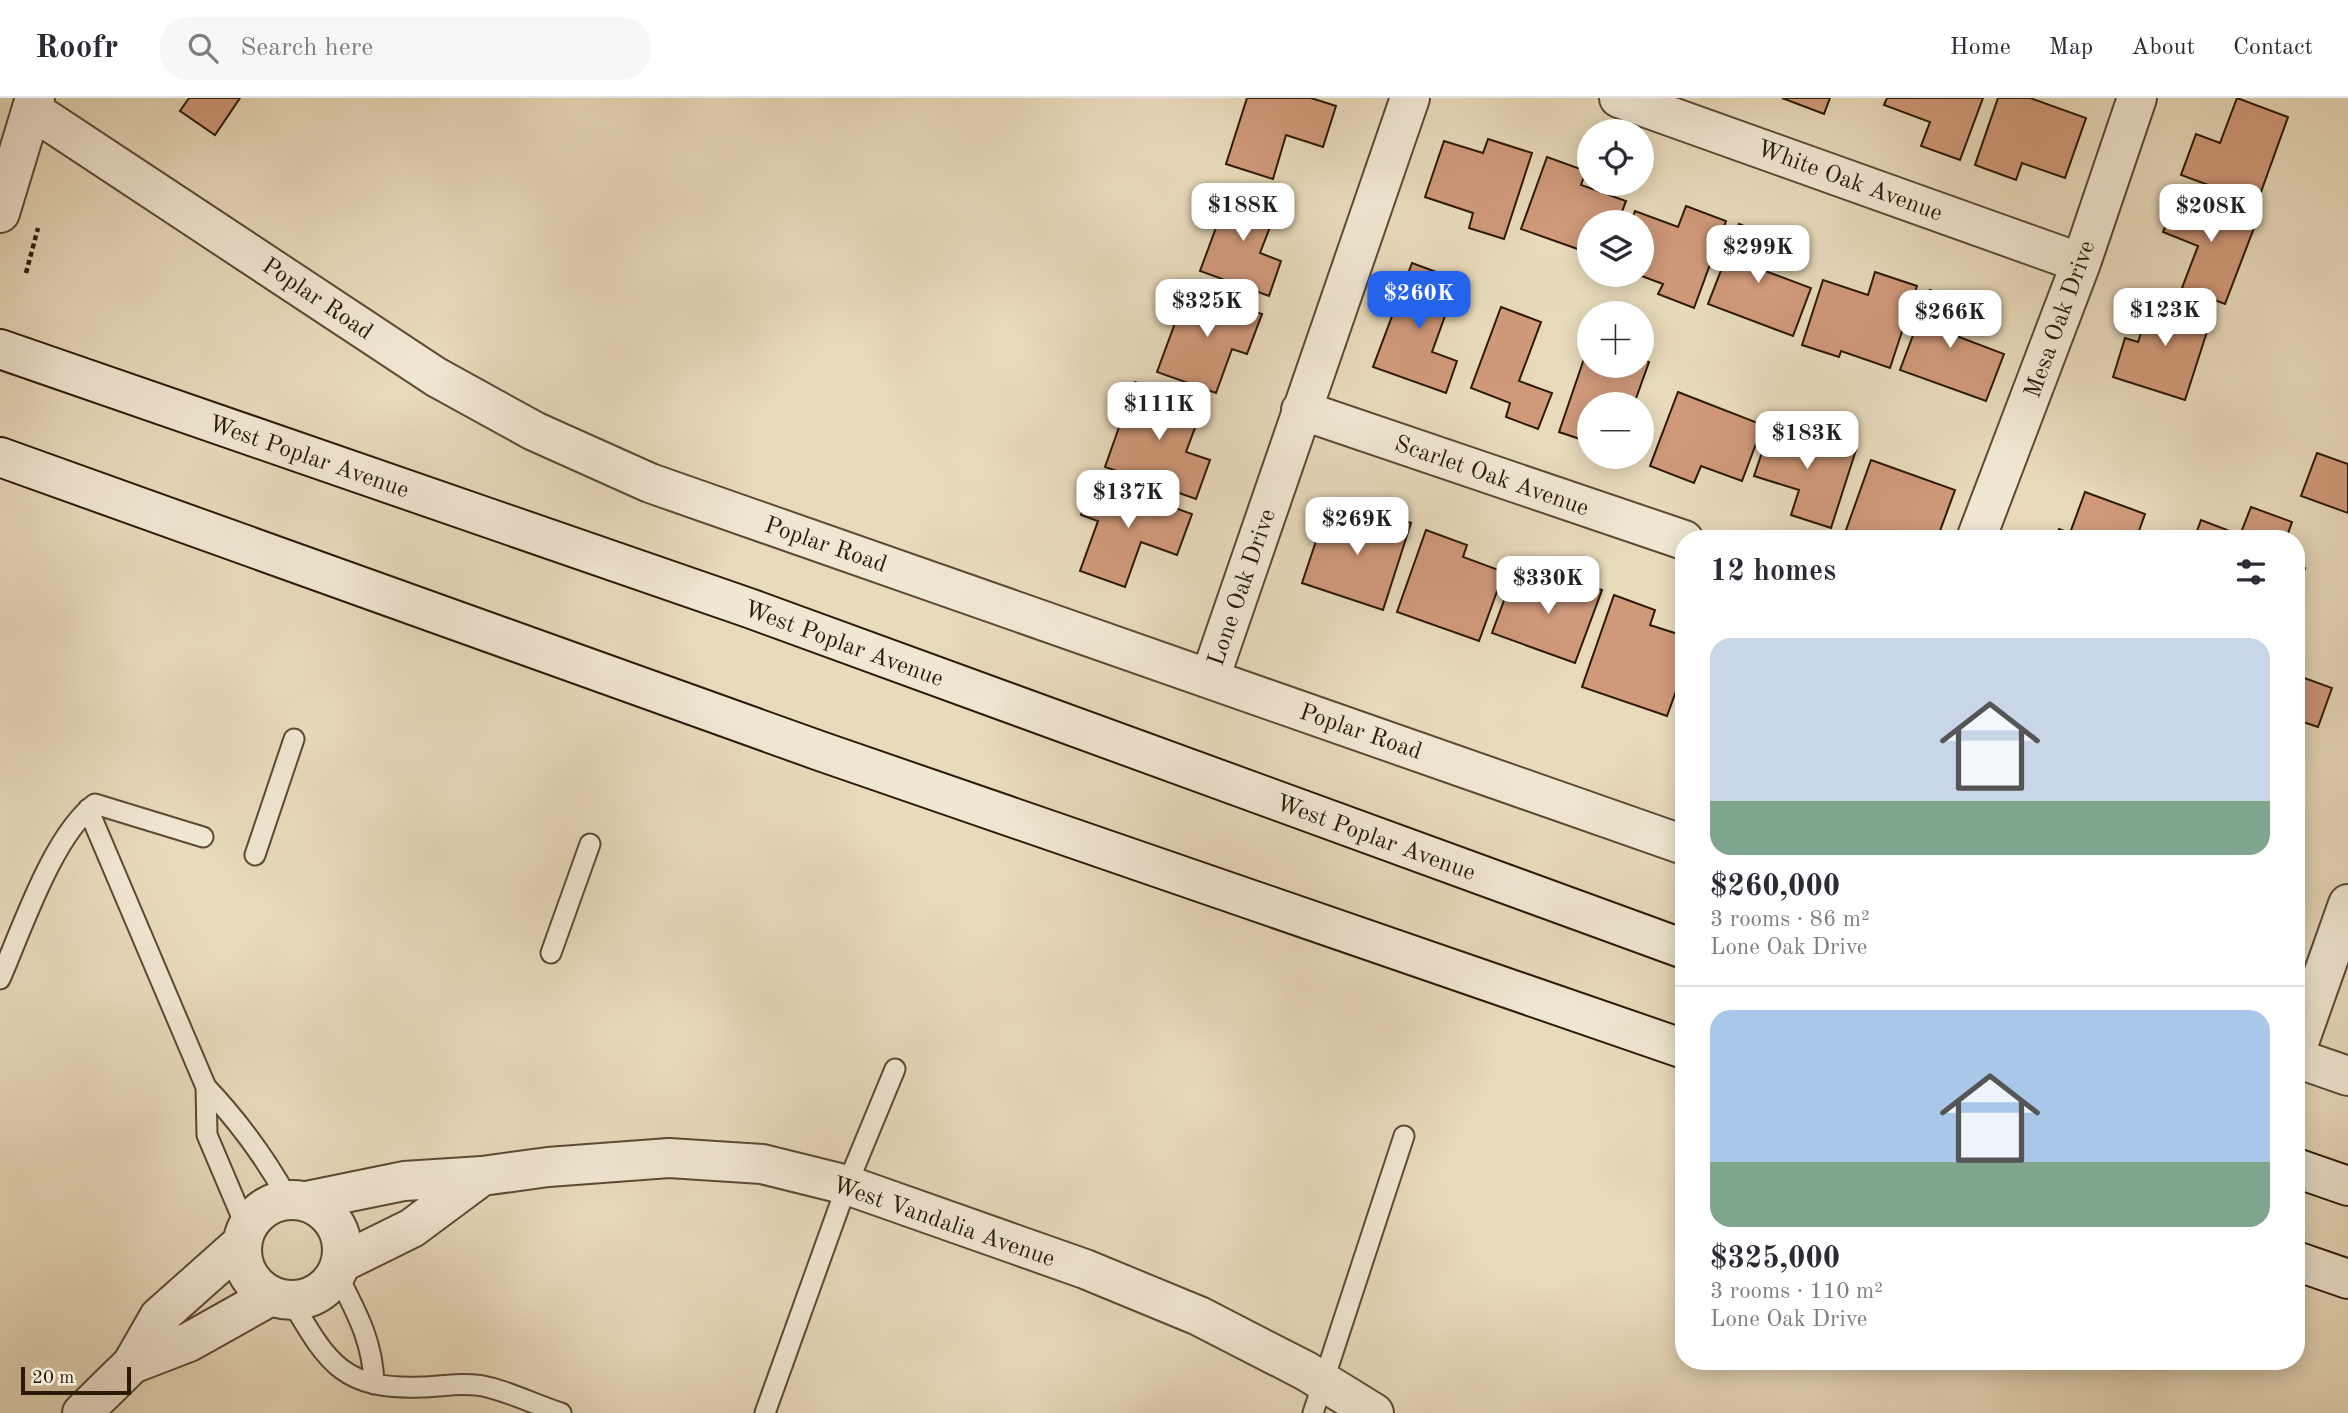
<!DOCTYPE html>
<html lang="en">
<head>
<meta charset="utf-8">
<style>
  :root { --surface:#fff; --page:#f7f7f7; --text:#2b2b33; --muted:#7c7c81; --line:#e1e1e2; --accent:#2563eb }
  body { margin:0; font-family:"Old Standard TT",serif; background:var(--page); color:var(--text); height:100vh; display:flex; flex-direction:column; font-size:26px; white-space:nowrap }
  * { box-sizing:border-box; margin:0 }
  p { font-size:23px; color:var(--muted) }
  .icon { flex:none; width:38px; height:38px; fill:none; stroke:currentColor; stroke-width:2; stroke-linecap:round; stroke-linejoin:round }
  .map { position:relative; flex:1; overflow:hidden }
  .side { position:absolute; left:1675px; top:432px; width:630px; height:840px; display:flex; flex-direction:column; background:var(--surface); border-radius:28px; box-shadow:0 4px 18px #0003 }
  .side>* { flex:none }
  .fabs { position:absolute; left:1577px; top:21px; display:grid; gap:14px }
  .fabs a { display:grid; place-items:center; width:77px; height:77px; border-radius:50%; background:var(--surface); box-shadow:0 4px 18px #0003; font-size:35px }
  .scale { position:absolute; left:21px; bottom:18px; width:110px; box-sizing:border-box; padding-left:7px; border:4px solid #2c1a07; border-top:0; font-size:19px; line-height:24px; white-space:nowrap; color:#2c1a07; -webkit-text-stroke:5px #f0e7d3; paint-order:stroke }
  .price { position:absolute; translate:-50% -60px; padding:0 16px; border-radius:14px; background:#fff; color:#222; font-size:23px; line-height:46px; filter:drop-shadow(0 2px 4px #0008) }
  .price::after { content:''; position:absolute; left:50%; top:42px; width:21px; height:16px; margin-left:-10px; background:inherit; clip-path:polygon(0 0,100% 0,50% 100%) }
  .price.selected { background:var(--accent); color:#fff }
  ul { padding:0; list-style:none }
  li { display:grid; align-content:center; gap:14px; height:371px; padding:0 35px }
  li+li { border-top:2px solid var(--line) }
  li span { display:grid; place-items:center; height:217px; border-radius:21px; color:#555 }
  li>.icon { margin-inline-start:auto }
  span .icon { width:126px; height:126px; fill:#fffc; stroke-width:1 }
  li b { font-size:30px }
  h2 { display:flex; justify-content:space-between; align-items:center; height:84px; padding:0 35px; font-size:30px }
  header { display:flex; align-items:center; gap:42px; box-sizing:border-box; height:98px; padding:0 35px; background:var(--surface); border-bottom:2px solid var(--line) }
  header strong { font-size:33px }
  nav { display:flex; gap:38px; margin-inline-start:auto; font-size:24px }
  .search { width:490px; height:63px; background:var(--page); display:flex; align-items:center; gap:18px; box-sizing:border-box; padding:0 24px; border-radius:28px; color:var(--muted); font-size:26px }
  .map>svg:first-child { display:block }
  .building { fill:#d0997a; stroke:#2c1a07; stroke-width:2 }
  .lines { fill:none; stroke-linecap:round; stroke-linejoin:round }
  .service-casing { stroke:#5b4a34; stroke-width:23 }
  .minor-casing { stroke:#5b4a34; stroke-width:42 }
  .secondary-casing { stroke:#2c1a07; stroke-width:42 }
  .path { stroke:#2c1a07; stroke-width:4.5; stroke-dasharray:5 3.5; stroke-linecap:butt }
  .service { stroke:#f0e7d3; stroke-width:19 }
  .minor { stroke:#f0e7d3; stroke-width:38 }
  .secondary { stroke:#f0e7d3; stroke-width:38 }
  .labels { text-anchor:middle; stroke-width:7; stroke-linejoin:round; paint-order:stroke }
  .street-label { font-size:24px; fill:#2c1a07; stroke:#f0e7d3 }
</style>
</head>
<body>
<header>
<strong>Roofr</strong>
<div class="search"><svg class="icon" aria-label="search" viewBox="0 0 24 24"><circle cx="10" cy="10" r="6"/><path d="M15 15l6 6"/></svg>Search here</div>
<nav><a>Home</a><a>Map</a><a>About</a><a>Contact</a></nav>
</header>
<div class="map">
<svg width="2348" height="1315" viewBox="0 0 2348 1315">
  <rect width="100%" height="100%" fill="#e8dabb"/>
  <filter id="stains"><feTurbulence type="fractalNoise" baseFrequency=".00286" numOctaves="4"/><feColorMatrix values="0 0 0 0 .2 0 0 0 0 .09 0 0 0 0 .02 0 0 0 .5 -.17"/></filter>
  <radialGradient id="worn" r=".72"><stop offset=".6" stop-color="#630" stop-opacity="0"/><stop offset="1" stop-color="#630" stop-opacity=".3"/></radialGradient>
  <path class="building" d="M189 0H240L215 37 180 13Z
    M1247 0H1311L1336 8 1323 49 1286 37 1273 81 1226 66Z
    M1782 0H1830L1824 16Z
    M1887 0H1983L1960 62 1921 48 1930 24 1884 7Z
    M1998 0H2030L2086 20 2065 80 2022 65 2016 82 1975 67Z
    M2237 0 2288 19 2257 105 2181 77 2196 36 2220 45Z
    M1488 41 1532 55 1504 141 1469 130 1473 115 1425 99 1444 43 1483 55Z
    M1547 59 1586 73 1581 87 1626 103 1618 124H1589V155L1521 131Z
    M1231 89 1279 106 1260 155 1281 163 1269 198 1200 173Z
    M2179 93 2257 122 2225 206 2182 190 2198 148 2163 134Z
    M1686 108 1726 123 1694 210 1658 196 1663 186 1639 177H1642V124H1631L1635 113 1678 129Z
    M1739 126 1777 141 1765 173 1811 190 1793 238 1708 206Z
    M1412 165 1458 182 1432 254 1457 263 1446 295 1373 269Z
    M1875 174 1917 188 1890 270 1841 253 1839 259 1802 247 1823 182 1868 197Z
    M1188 190 1262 216 1247 256 1232 251 1216 295 1157 274Z
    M1930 192 1971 207 1959 239 2004 256 1986 303 1900 272Z
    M2154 195 2213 215 2185 302 2113 279 2125 240 2138 244Z
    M1501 209 1541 224 1519 283 1552 295 1538 331 1506 319 1510 305 1471 290Z
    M1589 246V268H1642V261L1649 264 1634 306H1589V344L1559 334Z
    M1135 284 1203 308 1186 354 1210 362 1196 401 1105 369Z
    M1678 294 1763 327 1742 383 1701 368 1694 385 1650 368Z
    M1772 325 1856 352 1831 430 1791 417 1799 392 1754 378Z
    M2317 355 2348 366V415L2301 398Z
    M1871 362 1955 392 1937 441H1912L1891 433 1888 441H1861L1845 435Z
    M1094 381 1192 416 1177 457 1141 444 1125 489 1080 473 1098 423 1081 417Z
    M2085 394 2145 416 2136 441H2055L2059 431 2070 435Z
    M2251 409 2292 424 2286 441H2194L2201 422 2240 437Z
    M1370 411 1411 425 1383 512 1302 485 1326 413 1365 425Z
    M1426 432 1467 447 1463 459 1504 474 1479 543 1397 514Z
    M2296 467 2305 470 2296 495Z
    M1560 476 1602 492 1575 565 1492 535 1513 478 1554 493Z
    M1614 497 1655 512 1650 527 1684 538V571L1667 618 1582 589Z
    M2296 577 2332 590 2318 629 2300 623 2296 633Z"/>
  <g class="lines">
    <defs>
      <path id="service" d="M88 711 206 989C239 1024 265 1059 288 1101
        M255 757 294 641
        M551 855 590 746
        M0 881C22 831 53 737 95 706L203 739
        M206 989 207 1037 246 1129
        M336 1174C355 1212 373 1242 374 1286
        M290 1201C327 1263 341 1292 421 1289 438 1289 457 1285 475 1287 497 1288 538 1308 561 1315
        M765 1315 847 1087 895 971
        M1313 1315 1404 1038"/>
      <path id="minor" d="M1619 0 2081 165
        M32 12 436 279 534 333 650 385 1684 747
        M0 115 35 0
        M1301 312 1684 442
        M1976 441 2081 165 2137 0
        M1210 580 1410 0
        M2296 953 2348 806
        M2296 960 2348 978
        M242 1152a50 50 0 1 1 100 0a50 50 0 1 1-100 0Z
        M306 1103 404 1083 482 1078 548 1069 669 1060 762 1066 847 1087 1085 1171 1199 1218 1306 1273 1374 1315
        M341 1165 412 1130 482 1078
        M132 1266 189 1244 271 1198
        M82 1315 132 1266 159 1219 241 1146"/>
      <path id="secondary" d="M0 251 749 510 1684 851
        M0 359 820 653 1684 951
        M2296 1070 2348 1088
        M2296 1163 2348 1181"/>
    </defs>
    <use href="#service" class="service-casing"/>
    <use href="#minor" class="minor-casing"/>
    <use href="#secondary" class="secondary-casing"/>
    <path class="path" d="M26 175 38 130"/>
    <use href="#service" class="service"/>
    <use href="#minor" class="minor"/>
    <use href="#secondary" class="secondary"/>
  </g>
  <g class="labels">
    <g class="street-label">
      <text transform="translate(1850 82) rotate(20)" y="8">White Oak Avenue</text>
      <text transform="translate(318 200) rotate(34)" y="8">Poplar Road</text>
      <text transform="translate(2059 221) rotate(-70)" y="8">Mesa Oak Drive</text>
      <text transform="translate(309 358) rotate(19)" y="8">West Poplar Avenue</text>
      <text transform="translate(1492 377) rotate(19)" y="8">Scarlet Oak Avenue</text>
      <text transform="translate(826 446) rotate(19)" y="8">Poplar Road</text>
      <text transform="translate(1241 489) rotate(-71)" y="8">Lone Oak Drive</text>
      <text transform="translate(844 545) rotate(20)" y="8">West Poplar Avenue</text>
      <text transform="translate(1361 633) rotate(19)" y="8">Poplar Road</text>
      <text transform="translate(1376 739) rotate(20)" y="8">West Poplar Avenue</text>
      <text transform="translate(944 1123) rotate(19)" y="8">West Vandalia Avenue</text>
    </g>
  </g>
  <rect width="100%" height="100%" filter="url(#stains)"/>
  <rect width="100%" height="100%" fill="url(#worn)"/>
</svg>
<div class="fabs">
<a><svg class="icon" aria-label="locate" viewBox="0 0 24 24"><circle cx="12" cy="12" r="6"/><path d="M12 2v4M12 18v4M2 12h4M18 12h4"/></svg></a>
<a><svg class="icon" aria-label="layers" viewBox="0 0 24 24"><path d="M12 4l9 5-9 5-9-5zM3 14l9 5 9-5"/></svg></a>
<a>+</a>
<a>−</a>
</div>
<div class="scale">20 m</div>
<b class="price" style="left:1243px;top:145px">$188K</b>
<b class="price" style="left:2211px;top:146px">$208K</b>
<b class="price" style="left:1758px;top:187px">$299K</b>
<b class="price selected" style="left:1419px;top:233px">$260K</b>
<b class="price" style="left:1207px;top:241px">$325K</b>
<b class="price" style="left:2165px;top:250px">$123K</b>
<b class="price" style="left:1950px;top:252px">$266K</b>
<b class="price" style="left:1159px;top:344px">$111K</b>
<b class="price" style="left:1807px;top:373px">$183K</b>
<b class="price" style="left:1128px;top:432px">$137K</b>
<b class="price" style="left:1357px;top:459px">$269K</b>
<b class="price" style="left:1548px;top:518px">$330K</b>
<section class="side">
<h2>12 homes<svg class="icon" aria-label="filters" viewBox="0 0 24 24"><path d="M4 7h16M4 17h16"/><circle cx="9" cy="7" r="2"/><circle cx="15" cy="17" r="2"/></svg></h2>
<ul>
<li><span style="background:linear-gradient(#c9d6e8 75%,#7fa58c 0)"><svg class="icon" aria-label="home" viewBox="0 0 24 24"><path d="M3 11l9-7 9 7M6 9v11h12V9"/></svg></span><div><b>$260,000</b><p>3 rooms · 86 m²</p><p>Lone Oak Drive</p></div></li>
<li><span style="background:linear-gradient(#a9c7e8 70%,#7fa58c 0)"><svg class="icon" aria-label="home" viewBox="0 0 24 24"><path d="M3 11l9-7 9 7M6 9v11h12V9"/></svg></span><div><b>$325,000</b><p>3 rooms · 110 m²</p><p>Lone Oak Drive</p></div></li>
</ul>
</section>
</div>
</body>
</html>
